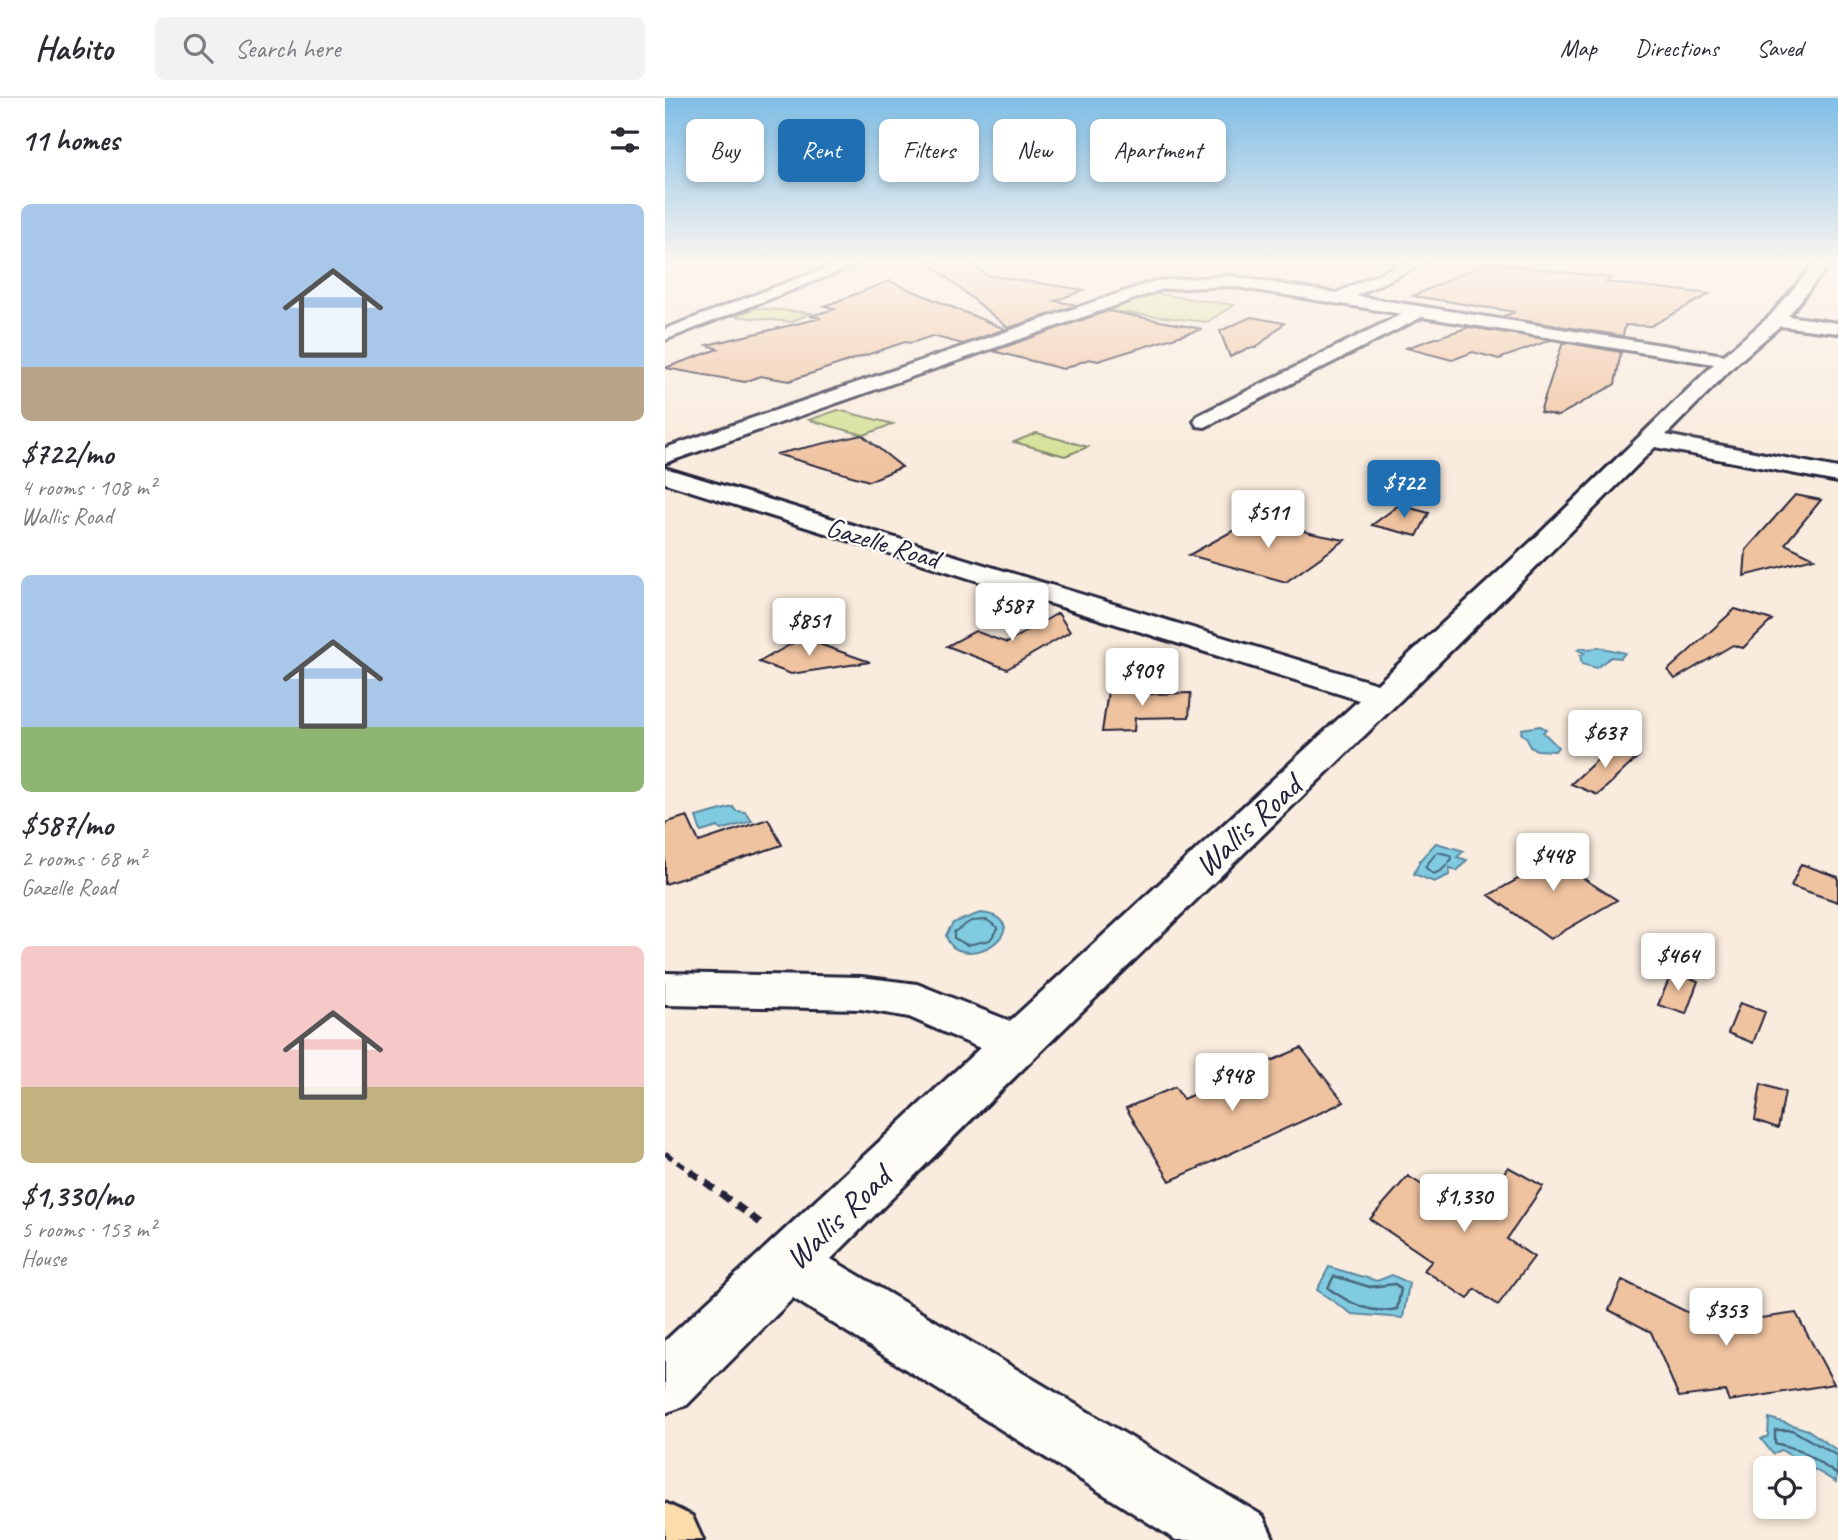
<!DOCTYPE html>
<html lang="en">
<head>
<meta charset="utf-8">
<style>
  :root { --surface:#fff; --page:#f2f2f3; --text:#2b2b33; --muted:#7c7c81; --line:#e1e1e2; --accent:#1f6fb2 }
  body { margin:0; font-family:Caveat,sans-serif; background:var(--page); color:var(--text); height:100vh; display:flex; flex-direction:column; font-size:26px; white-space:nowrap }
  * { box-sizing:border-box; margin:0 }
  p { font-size:23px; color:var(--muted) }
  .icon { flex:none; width:38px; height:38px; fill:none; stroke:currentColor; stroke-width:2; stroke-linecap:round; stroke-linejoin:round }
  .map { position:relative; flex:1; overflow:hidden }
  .sheet { display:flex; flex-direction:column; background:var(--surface); width:665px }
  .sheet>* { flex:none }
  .banner { position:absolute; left:21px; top:21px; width:665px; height:63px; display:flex; gap:14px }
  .controls { position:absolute; left:1088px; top:1358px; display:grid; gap:14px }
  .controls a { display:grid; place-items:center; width:63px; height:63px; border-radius:10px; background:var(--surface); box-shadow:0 4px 10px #0003; font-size:35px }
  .price { position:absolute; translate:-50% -60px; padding:0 16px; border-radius:7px; background:#fff; color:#222; font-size:23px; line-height:46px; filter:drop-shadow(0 2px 4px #0008) }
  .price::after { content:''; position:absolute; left:50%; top:42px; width:21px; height:16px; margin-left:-10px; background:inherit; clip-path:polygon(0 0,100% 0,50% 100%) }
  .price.selected { background:var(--accent); color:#fff }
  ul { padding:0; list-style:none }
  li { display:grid; align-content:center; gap:14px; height:371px; padding:0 21px }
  li span { display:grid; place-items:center; height:217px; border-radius:10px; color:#555 }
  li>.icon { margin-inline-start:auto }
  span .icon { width:126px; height:126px; fill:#fffc; stroke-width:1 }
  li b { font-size:30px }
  h2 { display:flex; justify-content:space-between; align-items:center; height:84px; padding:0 21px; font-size:30px }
  .pill { padding:0 24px; border-radius:10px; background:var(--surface); box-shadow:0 4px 10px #0003; font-size:24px; line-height:63px }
  .pill.selected { background:var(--accent); color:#fff }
  header { display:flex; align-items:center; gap:42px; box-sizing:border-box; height:98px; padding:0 35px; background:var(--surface); border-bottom:2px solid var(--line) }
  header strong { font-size:33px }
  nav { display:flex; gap:38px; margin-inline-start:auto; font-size:24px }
  .search { width:490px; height:63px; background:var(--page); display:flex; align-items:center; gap:18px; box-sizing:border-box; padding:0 24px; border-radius:10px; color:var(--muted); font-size:26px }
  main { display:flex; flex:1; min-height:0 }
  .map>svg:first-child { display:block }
  .green { fill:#d3e093; stroke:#7a8167; stroke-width:2 }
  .water { fill:#81cbe1; stroke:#5b879f; stroke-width:2 }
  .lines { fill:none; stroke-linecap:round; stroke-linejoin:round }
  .shore-far1 { stroke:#48667d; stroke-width:2 }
  .shore { stroke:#48667d; stroke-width:2.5 }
  .building { fill:#f0c3a0; stroke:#22223b; stroke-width:2 }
  .minor-casing { stroke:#22223b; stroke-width:6 }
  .major-casing { stroke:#22223b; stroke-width:6 }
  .path-far1 { stroke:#22223b; stroke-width:5; stroke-dasharray:9 6; stroke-linecap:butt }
  .path { stroke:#22223b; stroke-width:7; stroke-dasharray:11 8; stroke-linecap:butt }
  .minor { fill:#fdfcf7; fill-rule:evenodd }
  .major { fill:#fddcac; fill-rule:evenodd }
  .labels { text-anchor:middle; stroke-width:5; stroke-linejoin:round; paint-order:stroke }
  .far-street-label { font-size:28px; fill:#22223b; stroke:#fdfcf7 }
  .street-label { font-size:33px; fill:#22223b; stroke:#fdfcf7 }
</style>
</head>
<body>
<header>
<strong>Habito</strong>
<div class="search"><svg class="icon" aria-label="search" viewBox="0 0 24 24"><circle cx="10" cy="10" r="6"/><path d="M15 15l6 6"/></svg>Search here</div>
<nav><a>Map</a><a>Directions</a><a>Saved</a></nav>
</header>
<main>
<section class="sheet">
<h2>11 homes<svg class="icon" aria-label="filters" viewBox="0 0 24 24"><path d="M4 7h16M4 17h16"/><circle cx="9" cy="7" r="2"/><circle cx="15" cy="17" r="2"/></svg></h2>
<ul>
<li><span style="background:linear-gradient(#a9c7e8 75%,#b9a48a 0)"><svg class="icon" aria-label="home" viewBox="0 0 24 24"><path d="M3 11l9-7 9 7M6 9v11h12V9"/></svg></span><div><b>$722/mo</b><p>4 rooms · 108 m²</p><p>Wallis Road</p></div></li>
<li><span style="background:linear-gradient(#a9c7e8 70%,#8fb573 0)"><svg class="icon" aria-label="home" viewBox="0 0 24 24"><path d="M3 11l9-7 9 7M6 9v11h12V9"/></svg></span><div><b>$587/mo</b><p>2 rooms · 68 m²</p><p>Gazelle Road</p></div></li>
<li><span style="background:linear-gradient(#f6c9c9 65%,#c2b280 0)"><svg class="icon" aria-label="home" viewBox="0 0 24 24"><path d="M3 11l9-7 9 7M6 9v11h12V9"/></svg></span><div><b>$1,330/mo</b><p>5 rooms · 153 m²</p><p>House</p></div></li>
</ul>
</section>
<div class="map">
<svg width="1173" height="1442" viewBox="0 0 1173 1442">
  <rect width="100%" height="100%" fill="#f9ebdd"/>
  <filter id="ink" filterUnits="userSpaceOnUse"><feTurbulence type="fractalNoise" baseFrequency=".0143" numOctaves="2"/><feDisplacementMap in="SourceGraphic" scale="14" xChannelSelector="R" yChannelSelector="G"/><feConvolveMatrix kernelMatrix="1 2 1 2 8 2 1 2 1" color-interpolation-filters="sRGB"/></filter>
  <g filter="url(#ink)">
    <path class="green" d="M480 194 569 207 542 224 435 212Z
      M91 210 146 215 126 224 69 218Z
      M173 312 228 326 199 337 144 322Z
      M371 335H372L423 349 400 358 349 344Z"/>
    <path class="water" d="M933 549 960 555 956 560 946 559 931 570 917 566 915 557 919 555 913 552 917 550 924 552Z
      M875 628 881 631 878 634 893 649 890 653 872 652 865 649 862 640 856 635 857 631Z
      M68 709 71 713 80 714 87 723 56 732 53 729 36 734 31 719Z
      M771 745 799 753 792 759 802 762 792 773 784 769V777L769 784 749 776 755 762Z
      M315 815C326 816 335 818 340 829 336 854 287 866 281 837L288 825Z
      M664 1169 712 1183 727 1177 744 1185 738 1220 687 1216 652 1192Z
      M1104 1320 1143 1332 1173 1353 1171 1384 1116 1352 1108 1356 1096 1341 1103 1338Z"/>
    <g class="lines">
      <path class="shore-far1" d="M772 754 785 757 787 761 776 773 768 776 760 769Z
        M322 822 333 830 325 842 302 847 289 840V834L306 823Z"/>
      <path class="shore" d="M669 1178 705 1189 730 1186 736 1191 732 1211C706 1217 684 1205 663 1190Z
        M1173 1358 1127 1332H1110V1345L1135 1352 1173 1377"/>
    </g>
    <path class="building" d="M263 164H305L321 177 419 192 390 203 412 207 343 230Z
      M823 164 946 180 941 184 1045 196 986 228 960 227 958 238 836 219 850 214 748 198Z
      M224 183 340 231 298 246 267 238 246 245 240 244 124 283 95 278 80 284 0 270 53 251 42 247 156 220 145 218 170 211 160 208Z
      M443 213 537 231 433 263 424 261 398 271 328 253Z
      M586 219 619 225 591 250H583L565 259 555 233Z
      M804 229 886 242 834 261 808 254 787 262 741 250Z
      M898 244 956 254 950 286 893 318 875 314Z
      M197 337 237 369 204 383 111 356Z
      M1130 397 1156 402 1120 446 1149 460 1079 478 1081 452Z
      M734 407 764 415 752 438 707 427Z
      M591 420 649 436 680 442 621 484 524 457Z
      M1070 511 1107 522 1078 550 1068 547 1010 581 1003 572Z
      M393 515 405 534 342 571 282 548 310 533 342 545Z
      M137 540 205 564 126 576 94 564Z
      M480 592V596L526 595 524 619 470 620 469 633 437 634 443 593Z
      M947 648 974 658 933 697 906 686Z
      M22 718 34 744 103 721 117 747 0 786V725Z
      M894 744 920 762 904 771 952 802 885 841 824 797 873 770 861 762Z
      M1136 766 1173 779V804L1126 788Z
      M1007 874 1033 883 1021 916 993 907Z
      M1075 905 1100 914 1088 945 1063 935Z
      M636 950 679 1004 505 1083 461 1010 510 989 518 1001Z
      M1096 986 1120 994 1113 1030 1090 1022Z
      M843 1069 878 1088 842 1141 869 1159 833 1207 810 1191 803 1201 759 1172 767 1163 705 1121 743 1078 807 1119Z
      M957 1182 1026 1216 1089 1207 1096 1220 1131 1215 1169 1286 1064 1303 1060 1293 1014 1299 986 1234 944 1212Z"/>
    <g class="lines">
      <defs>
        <path id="minor" d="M176 164H198L0 242V231Z
          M741 164H761L691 198 1059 257 1105 218 1151 164H1166L1123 218 1173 225V235L1115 228 1070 267 1001 337 1173 370V384L990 349C719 624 438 888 166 1161L598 1418 609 1442H511L128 1200 22 1307 0 1315V1243L315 950 244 919 196 911 0 907V875L196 879 252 886 345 923 694 602 0 385V370L712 586 869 441 1049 266 757 219 540 329 532 328 529 323 532 318 737 216 565 188 498 191 0 365V350L490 183 565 178 671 195Z"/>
        <path id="major" d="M0 1405 27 1418 38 1442H0Z"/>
      </defs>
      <use href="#minor" class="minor-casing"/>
      <use href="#major" class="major-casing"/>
      <path class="path-far1" d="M0 1055 28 1075"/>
      <path class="path" d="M25 1073 101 1129"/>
      <use href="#minor" class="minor"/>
      <use href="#major" class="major"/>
    </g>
  </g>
  <linearGradient id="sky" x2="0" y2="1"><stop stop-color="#7fbde5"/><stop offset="0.45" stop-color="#fcf6f0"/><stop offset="1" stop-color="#fcf6f0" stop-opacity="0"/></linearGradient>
  <rect width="1173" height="366" fill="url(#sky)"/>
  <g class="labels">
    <g class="far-street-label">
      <text transform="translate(218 444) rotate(17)" y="10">Gazelle Road</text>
    </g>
    <g class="street-label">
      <text transform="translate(582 727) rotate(-43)" y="12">Wallis Road</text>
      <text transform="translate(172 1119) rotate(-44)" y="12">Wallis Road</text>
    </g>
  </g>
</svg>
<div class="controls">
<a><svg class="icon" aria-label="locate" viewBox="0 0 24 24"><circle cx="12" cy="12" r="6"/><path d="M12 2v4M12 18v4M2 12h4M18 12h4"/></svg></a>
</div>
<b class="price selected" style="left:739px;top:422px">$722</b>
<b class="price" style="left:603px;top:452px">$511</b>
<b class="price" style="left:347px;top:545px">$587</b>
<b class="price" style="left:144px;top:560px">$851</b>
<b class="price" style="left:477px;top:610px">$909</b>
<b class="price" style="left:940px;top:672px">$637</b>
<b class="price" style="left:888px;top:795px">$448</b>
<b class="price" style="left:1013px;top:895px">$464</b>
<b class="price" style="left:567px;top:1015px">$948</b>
<b class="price" style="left:799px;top:1136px">$1,330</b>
<b class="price" style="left:1061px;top:1250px">$353</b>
<div class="banner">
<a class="pill">Buy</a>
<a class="pill selected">Rent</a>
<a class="pill">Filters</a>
<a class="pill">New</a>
<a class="pill">Apartment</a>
</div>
</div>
</main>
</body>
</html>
